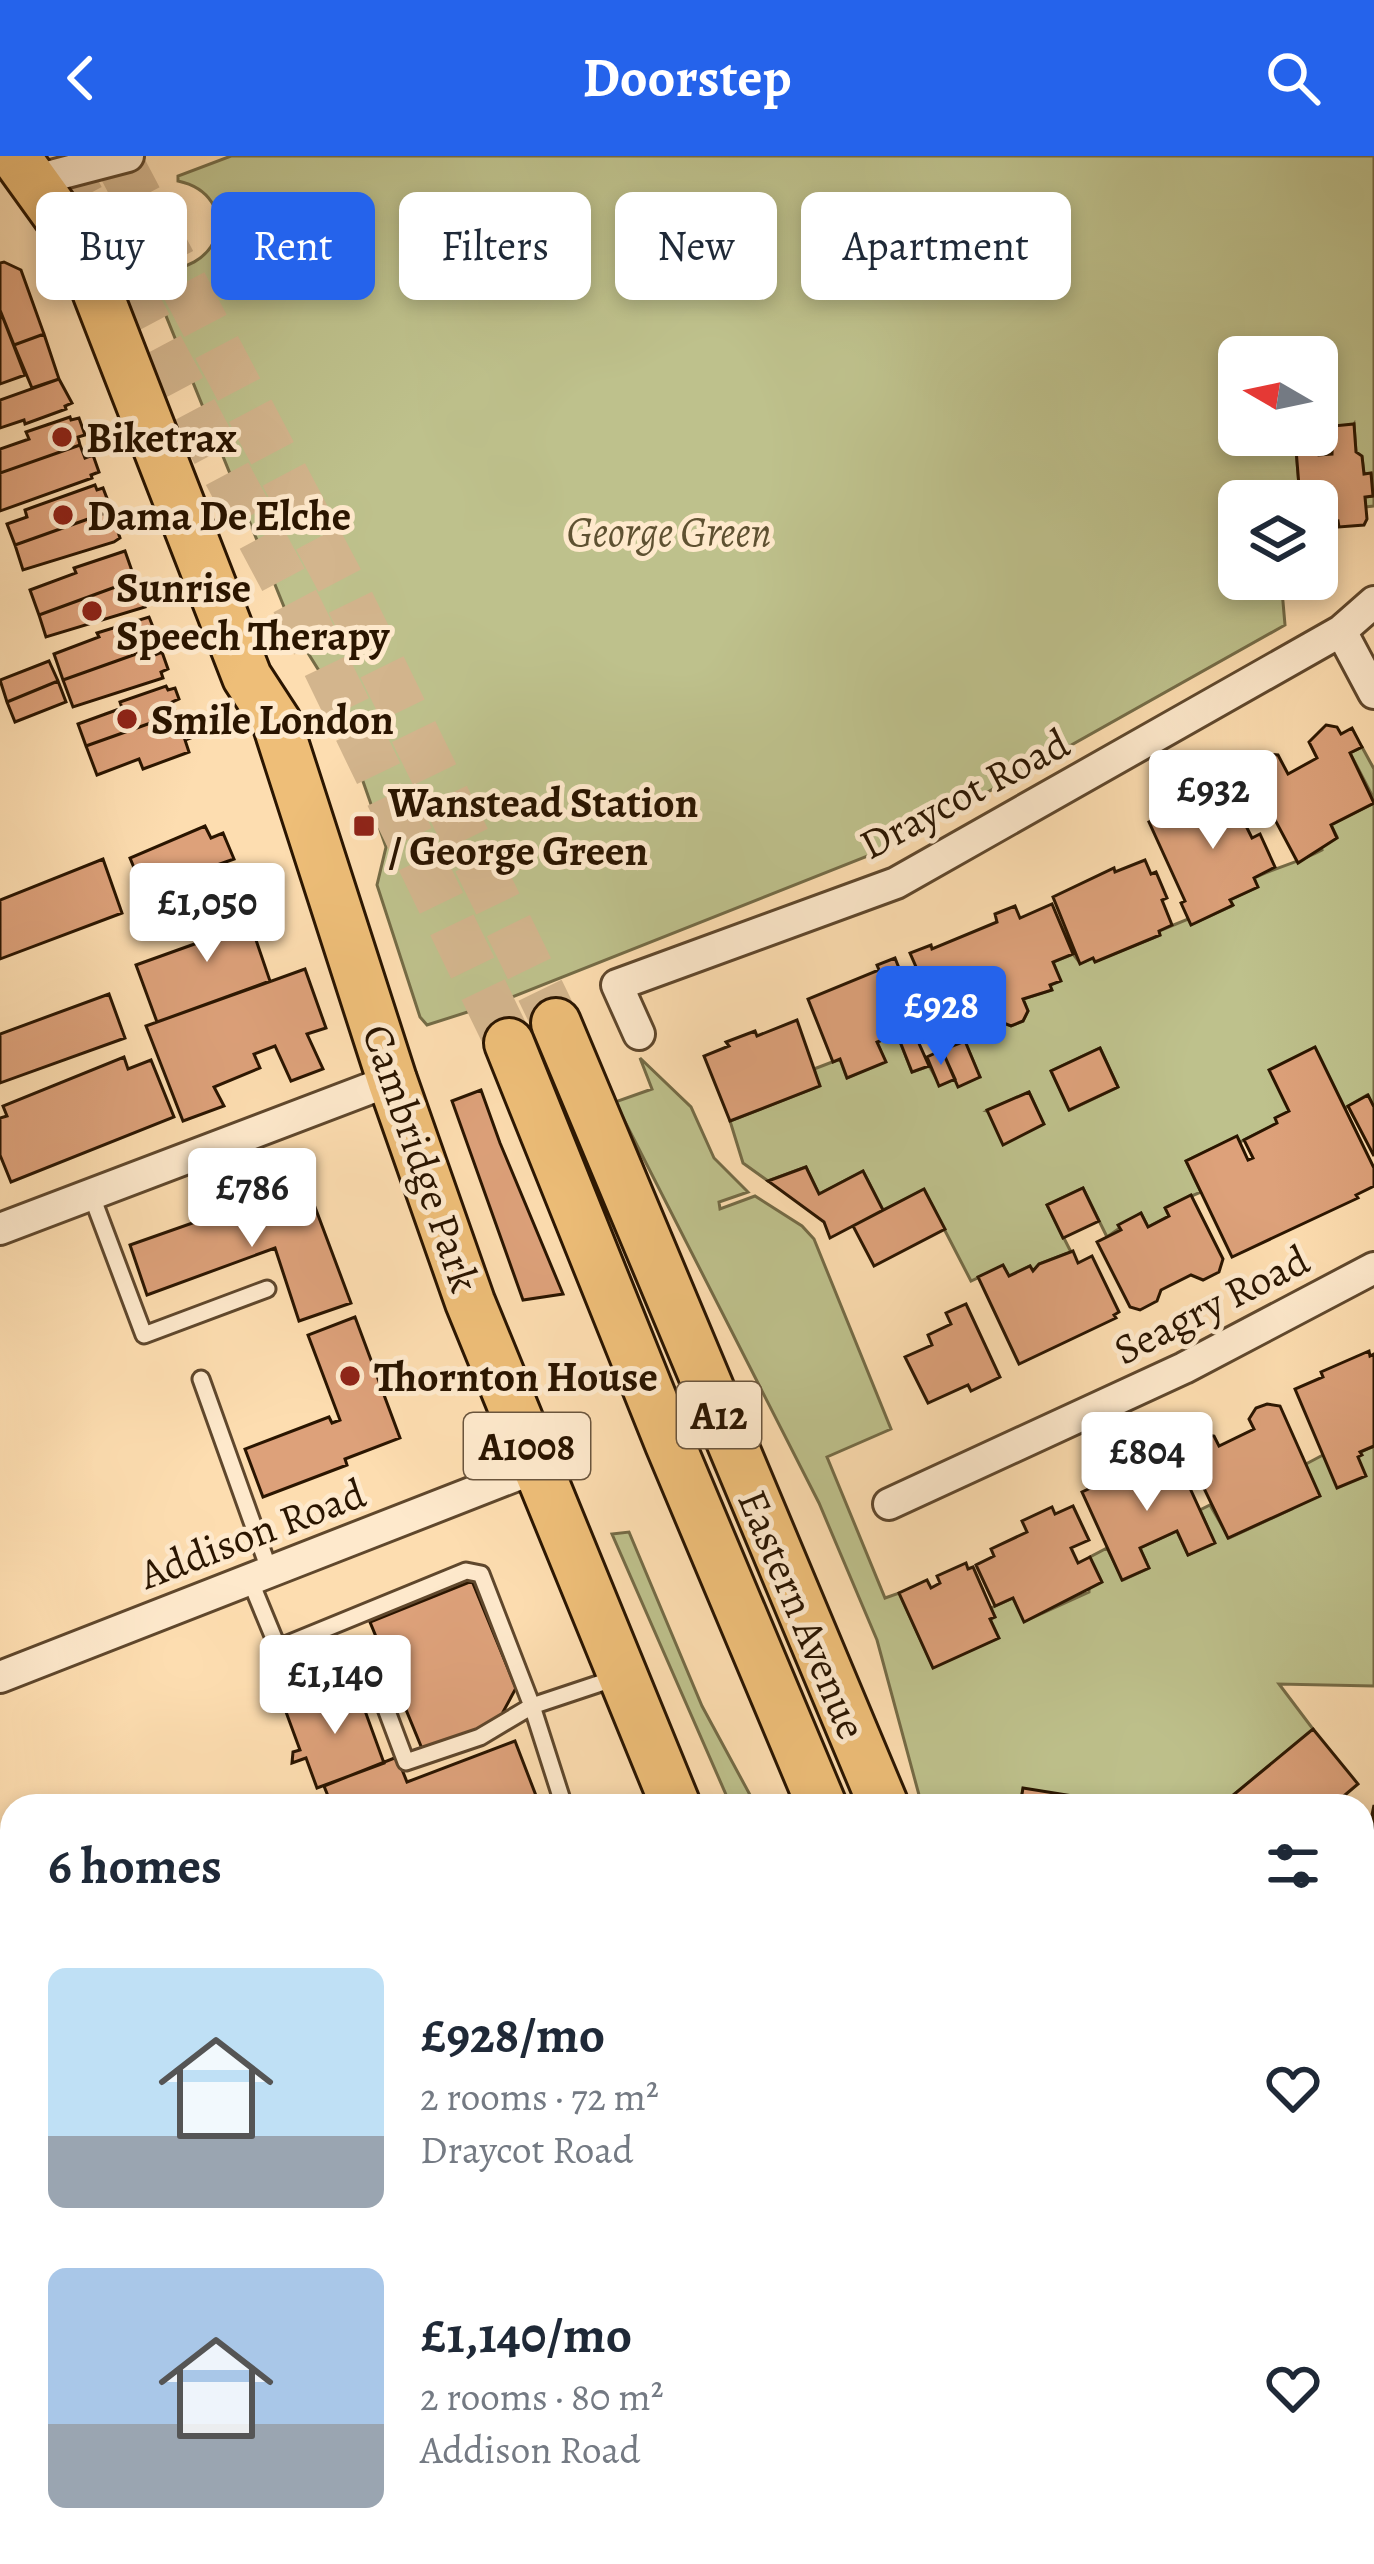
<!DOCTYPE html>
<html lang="en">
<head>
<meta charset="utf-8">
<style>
  :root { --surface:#fff; --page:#f6f6f7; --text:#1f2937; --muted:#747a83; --accent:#2563eb }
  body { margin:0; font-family:Alegreya,serif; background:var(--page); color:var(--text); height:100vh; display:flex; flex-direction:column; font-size:45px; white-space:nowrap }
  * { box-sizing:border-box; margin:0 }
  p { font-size:39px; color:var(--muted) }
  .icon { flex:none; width:66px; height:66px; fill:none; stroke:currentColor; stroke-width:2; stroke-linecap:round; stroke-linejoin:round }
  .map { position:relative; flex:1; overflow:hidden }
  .drawer { position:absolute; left:0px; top:1638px; width:1374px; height:771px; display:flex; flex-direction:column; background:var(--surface); border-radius:36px 36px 0 0; box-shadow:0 6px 18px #0003 }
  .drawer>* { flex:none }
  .guide { position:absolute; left:36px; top:36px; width:1302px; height:108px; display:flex; gap:24px }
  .needle { width:78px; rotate:279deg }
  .controls { position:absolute; left:1218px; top:180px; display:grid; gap:24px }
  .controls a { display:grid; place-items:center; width:120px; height:120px; border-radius:18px; background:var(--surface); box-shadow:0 6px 18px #0003; font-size:60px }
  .price { position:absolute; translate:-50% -102px; padding:0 27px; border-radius:12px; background:#fff; color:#222; font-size:39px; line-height:78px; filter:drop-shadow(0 3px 6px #0008) }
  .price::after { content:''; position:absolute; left:50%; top:72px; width:36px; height:27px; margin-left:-18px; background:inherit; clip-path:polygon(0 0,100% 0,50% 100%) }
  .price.current { background:var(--accent); color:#fff }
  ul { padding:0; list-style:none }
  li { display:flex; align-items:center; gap:36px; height:300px; padding:0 48px }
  li span { display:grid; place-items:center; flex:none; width:336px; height:240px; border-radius:18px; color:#555 }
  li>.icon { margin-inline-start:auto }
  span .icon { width:144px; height:144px; fill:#fffc; stroke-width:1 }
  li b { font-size:51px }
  h2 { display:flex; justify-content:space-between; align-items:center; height:144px; padding:0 48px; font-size:51px }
  .chip { padding:0 42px; border-radius:18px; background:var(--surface); box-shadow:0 6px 18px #0003; font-size:42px; line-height:108px }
  .chip.current { background:var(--accent); color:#fff }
  header { display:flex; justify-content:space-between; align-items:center; height:156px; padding:0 48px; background:var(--accent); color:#fff; font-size:54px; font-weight:700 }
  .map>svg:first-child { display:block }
  .green { fill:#bec18c; stroke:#746b46; stroke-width:3; fill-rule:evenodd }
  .building { fill:#dda17a; stroke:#2a1500; stroke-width:3 }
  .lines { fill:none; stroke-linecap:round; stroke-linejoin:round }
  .trunk-tunnel { stroke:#d3b58d; stroke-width:48; stroke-dasharray:48 24; stroke-linecap:butt }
  .service-casing { stroke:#5f472c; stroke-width:21 }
  .minor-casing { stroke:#5f472c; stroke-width:36 }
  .primary-casing { stroke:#2a1500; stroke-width:54 }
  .trunk-casing { stroke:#2a1500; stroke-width:54 }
  .service { stroke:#fee9cc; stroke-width:15 }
  .minor { stroke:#fee9cc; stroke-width:30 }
  .primary { stroke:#eebe78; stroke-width:48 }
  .trunk { stroke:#eebe78; stroke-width:48 }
  .poi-dot { fill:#8f2418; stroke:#fee9cc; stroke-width:4.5 }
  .labels { text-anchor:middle; stroke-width:10; stroke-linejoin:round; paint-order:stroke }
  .shield { fill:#fee9cc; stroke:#6a553d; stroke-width:3 }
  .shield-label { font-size:39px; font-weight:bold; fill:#2a1500 }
  .poi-label { font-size:42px; font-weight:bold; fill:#2a1500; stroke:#fee9cc; text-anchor:start }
  .park-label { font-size:42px; font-style:italic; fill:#5e5131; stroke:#fee9cc }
  .street-label { font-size:42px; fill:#2a1500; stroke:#fee9cc }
</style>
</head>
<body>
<header><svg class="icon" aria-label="back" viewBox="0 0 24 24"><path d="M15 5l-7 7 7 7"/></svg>Doorstep<svg class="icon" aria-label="search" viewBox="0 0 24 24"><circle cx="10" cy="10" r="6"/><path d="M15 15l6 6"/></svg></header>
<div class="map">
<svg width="1374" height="2408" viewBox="0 0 1374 2408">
  <rect width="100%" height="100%" fill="#fdddb0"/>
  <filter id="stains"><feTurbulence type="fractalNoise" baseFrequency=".00167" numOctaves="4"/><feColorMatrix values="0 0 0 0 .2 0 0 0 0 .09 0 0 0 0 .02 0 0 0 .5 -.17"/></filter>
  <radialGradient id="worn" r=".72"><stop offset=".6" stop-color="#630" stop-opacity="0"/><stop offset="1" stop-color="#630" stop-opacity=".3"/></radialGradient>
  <path class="green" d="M231 0H1374V350L1365 351V341L1373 340 1371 318H1364L1362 301 1356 296 1354 268 1332 298 1319 299 1317 279 1295 281 1299 330H1306L1307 345H1239V423H1281L1285 469 888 692 502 845 427 869 420 861 377 729 386 691 331 534 293 473 147 113C226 124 243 39 178 25V20ZM1239 201H1317V279H1239Z
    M1362 591 1374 613V643L1350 597Z
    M1374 647V951L1367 939 1345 952 1289 955 1277 967 1244 984 1240 986 1237 981 1186 1005 1201 1036 1166 1051 1169 1060 1148 1071 1141 1057 1107 1081 1083 1032 1047 1049 1071 1096 1039 1108 1033 1115 1030 1110 1009 1120 1003 1110 971 1125 924 1034 883 1054 863 1015 819 1038 806 1011 768 1025 743 1007 730 965 819 930 814 913 840 903 847 922 885 905 877 886 897 878 912 916 929 910 940 929 955 923 980 921 958 869 997 854 1001 866 1011 870 1023 865 1028 855 1023 843 1051 834 1050 829 1060 825 1053 806 1073 798 1080 807 1093 802 1096 805 1160 779 1159 775 1188 763 1192 768 1232 750 1230 744 1257 731 1254 722C1277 711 1300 706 1322 694L1321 690 1337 681 1331 669ZM1100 892 1118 931 1070 954 1051 915ZM1029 936 1043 967 987 955Z
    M640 902 691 951 714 1002 748 1036 719 1046 720 1053 755 1040 802 1070 814 1083 891 1273 827 1301 885 1442 899 1437 933 1511 998 1482 990 1463 995 1461 991 1452 1013 1442 1025 1465 1089 1436 1090 1401 1107 1392 1123 1424 1149 1412 1140 1392 1177 1375 1188 1399 1214 1386 1200 1354 1210 1349 1229 1382 1292 1353 1306 1308 1323 1299 1358 1301 1360 1296 1374 1290V1530L1279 1528 1313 1573 1220 1650H1135L1023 1633 1020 1650H922L877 1484 819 1347 615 946 652 933Z
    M629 1376 702 1550 756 1650H731L612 1378Z
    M1362 2024 1374 2026V2080L1362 2077Z
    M1362 2219 1374 2221V2408H1346L1342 2397H1362Z
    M1035 2397H1104L1110 2408H1040Z"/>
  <path class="building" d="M4 106 21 114 44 178 14 189 0 154V107Z
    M0 154 25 219 0 228Z
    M44 178 59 223 32 232 14 189Z
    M59 223 72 247 65 250 66 253 25 268 24 264 0 272V244Z
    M70 261 71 264 79 262 85 279 78 281 80 289 0 317V293L29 283 26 276Z
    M1354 268 1356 296 1362 300 1364 318 1371 317 1373 340 1365 341 1367 363 1364 369 1339 371 1338 365 1317 367V345H1307L1306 330H1299L1295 281 1317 279 1319 299 1332 298 1333 270Z
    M80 289 85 302 93 299 99 316 91 319 92 322 0 355V317Z
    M95 329 97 334 103 332 108 345 101 347 105 357 15 389 7 368 27 361 25 354Z
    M105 357 108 366 114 364 120 382 114 386 23 414 15 389Z
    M125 395 132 415 126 417 129 426 39 459 30 434 76 417 74 412Z
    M129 426 131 434 138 431 145 451 46 481 39 459Z
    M149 461 155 476 148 479 153 492 63 524 54 498 99 481 97 477Z
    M153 492 155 499 162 496 168 513 161 516 163 522 73 551 63 524Z
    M49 505 58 525 7 546 0 524Z
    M58 525 66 546 15 566 7 546Z
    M166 530 168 534 175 532 179 543 172 546 176 558 86 590 78 568 122 552 120 546Z
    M176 558 179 566 187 564 193 581 185 584 189 596 143 613 139 603 97 619 86 590Z
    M1326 569 1337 571 1341 578 1352 572 1362 591 1350 597 1374 647 1331 669 1337 682 1298 707 1249 615 1256 604 1267 598 1278 599 1288 618 1317 602 1309 586Z
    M1229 629 1232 636 1245 630 1259 661 1245 668 1252 682 1260 678 1275 711 1254 722 1258 731 1230 744 1233 749 1191 769 1181 747 1185 745 1149 666 1178 652 1181 660 1204 649 1201 642Z
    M205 670 211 682 223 677 234 703 220 708 226 723 152 755 130 702Z
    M103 703 122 757 0 803V744Z
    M1145 704 1151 718 1156 716 1167 742 1162 744 1172 769 1159 775 1160 779 1095 806 1093 802 1080 808 1053 741 1114 712 1115 716Z
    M241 740 270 825 157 866 136 809 214 781 204 753Z
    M1052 748 1073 798 1053 806 1061 825 1050 829 1052 834 1023 843 1028 855 1023 865 1011 870 1001 866 997 854 944 875 910 797 931 789 932 793 997 766 995 758 1015 750 1020 762Z
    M895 802 922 870 913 874 929 910 912 916 897 878 877 886 886 906 847 922 840 903 833 906 808 843 879 814 877 809Z
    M305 813 326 872 307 878 323 913 291 925 275 890 254 898 260 912 214 931 224 950 183 965 146 870Z
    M109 838 125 882 0 927V878Z
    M797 864 820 930 730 965 704 900 729 890 726 886 755 875 757 880Z
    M965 885 980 921 958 931 942 894Z
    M1315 891 1374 1012V1030L1356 1039 1358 1042 1232 1101 1186 1005 1237 980 1248 1004 1253 1002 1244 984 1277 967 1275 962 1289 955 1269 914Z
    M1100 892 1118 931 1069 954 1051 915Z
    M942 894 955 923 939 930 927 901Z
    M124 901 128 913 151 904 174 961 11 1026 0 999V962L7 960 3 950Z
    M481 934 500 987 563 1138 523 1144 452 945Z
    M1029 936 1044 968 1003 989 987 954Z
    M1368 939 1374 951V1000L1348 950Z
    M806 1011 819 1038 863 1015 883 1054 830 1082 824 1066 768 1025Z
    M306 1027 351 1147 299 1165 275 1092 147 1139 130 1089Z
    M1083 1032 1099 1065 1063 1082 1047 1049Z
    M924 1033 945 1073 874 1110 853 1070Z
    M1191 1039 1223 1103 1219 1116 1203 1124 1191 1119 1161 1134 1157 1145 1140 1154 1130 1151 1097 1086 1121 1074 1118 1069 1141 1057 1148 1071 1169 1060 1165 1052Z
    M1073 1095 1078 1107 1092 1100 1119 1156 1114 1159 1116 1162 1019 1208 978 1121 1003 1109 1009 1120 1030 1110 1033 1115 1039 1108Z
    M966 1148 1000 1221 971 1235 968 1229 928 1247 905 1201 932 1189 928 1179 951 1168 946 1157Z
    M355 1161 400 1282 345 1303 347 1309 263 1341 245 1293 329 1261 332 1267 340 1264 308 1179Z
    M1369 1195 1370 1200 1374 1198V1290L1360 1296 1362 1299 1358 1301 1366 1320 1337 1332 1295 1233 1323 1221 1321 1216Z
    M1267 1248 1280 1250 1320 1340 1228 1382 1185 1293 1191 1284 1202 1278 1214 1280 1219 1290 1254 1273 1249 1263 1256 1252Z
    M1173 1295 1215 1387 1188 1399 1177 1375 1140 1392 1149 1412 1122 1424 1082 1336 1113 1322 1117 1332 1146 1319 1142 1309Z
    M1073 1350 1089 1384 1071 1392 1078 1407 1090 1401 1102 1426 1024 1466 1013 1442 995 1450 976 1409 994 1400 991 1393 1027 1376 1022 1365 1052 1351 1055 1358Z
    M966 1407 968 1413 973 1411 991 1452 995 1461 990 1463 999 1482 933 1512 899 1437 927 1424 931 1432 940 1427 937 1420Z
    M472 1425 516 1532 503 1556 506 1562 423 1595 370 1466Z
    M356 1530 384 1607 317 1632 306 1602 292 1607 293 1596 300 1594 286 1556Z
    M1313 1573 1358 1628 1332 1650H1220Z
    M515 1585 540 1650H332L324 1630 397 1601 407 1626Z
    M1023 1632 1135 1650H1020Z
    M1374 1649V1793L1372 1803 1362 1801V1708Z
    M12 1815V1893L0 1898V1828L8 1825 6 1818Z
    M12 2011V2085L0 2089V2015Z
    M1362 2077 1374 2080 1362 2152Z
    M523 2397H607L613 2408H528Z
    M775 2397H842L846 2408H780Z"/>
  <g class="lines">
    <path class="trunk-tunnel" d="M58 0 299 453 509 887
      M116 0 342 429 556 867"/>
    <defs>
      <path id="service" d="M91 1038 144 1179 267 1133
        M201 1223 270 1416
        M250 1424 278 1492 466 1415 481 1418 532 1550 564 1650
        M370 1510 406 1606 480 1581 532 1550 619 1521
        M1362 1816 1374 1818"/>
      <path id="minor" d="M32 25 128 0
        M1341 475 1374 537
        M639 878 617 829 896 727 1341 475 1374 446
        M0 1073 392 924
        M889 1348 1184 1212 1374 1112
        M0 1521 535 1312
        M0 1958 12 1954
        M981 2397 986 2408
        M112 2408 124 2397"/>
      <path id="primary" d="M15 0 79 89 247 521 277 567 392 924 470 1146 676 1650
        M1362 1983 1374 1985"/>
      <path id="trunk" d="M556 867 884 1650
        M509 887 670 1288 822 1650
        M1139 2397 1144 2408
        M1202 2397 1207 2408"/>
    </defs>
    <use href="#service" class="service-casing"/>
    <use href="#minor" class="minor-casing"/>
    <use href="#primary" class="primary-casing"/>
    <use href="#trunk" class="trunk-casing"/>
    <use href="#service" class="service"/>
    <use href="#minor" class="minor"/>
    <use href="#primary" class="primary"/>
    <use href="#trunk" class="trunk"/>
  </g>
  <g class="poi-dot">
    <circle cx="62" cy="281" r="12"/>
    <circle cx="63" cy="359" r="12"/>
    <circle cx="92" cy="455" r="12"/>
    <circle cx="127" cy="563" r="12"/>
    <rect x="352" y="658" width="24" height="24" rx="6"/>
    <circle cx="350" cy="1220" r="12"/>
  </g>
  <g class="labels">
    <g class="shield">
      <rect x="677" y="1226" width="84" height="66" rx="9"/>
      <rect x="464" y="1257" width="126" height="66" rx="9"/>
    </g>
    <g class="shield-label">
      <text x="719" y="1273">A12</text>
      <text x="527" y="1304">A1008</text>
    </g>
    <g class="poi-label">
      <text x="86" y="296">Biketrax</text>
      <text x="87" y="374">Dama De Elche</text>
      <text x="116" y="446">Sunrise<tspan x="116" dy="48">Speech Therapy</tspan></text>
      <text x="151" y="578">Smile London</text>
      <text x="388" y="661">Wanstead Station<tspan x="388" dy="48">/ George Green</tspan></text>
      <text x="374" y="1235">Thornton House</text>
    </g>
    <g class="park-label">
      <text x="669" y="390">George Green</text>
    </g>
    <g class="street-label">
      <text transform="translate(964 637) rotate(-28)" y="15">Draycot Road</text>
      <text transform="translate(422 1002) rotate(71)" y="15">Cambridge Park</text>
      <text transform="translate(1211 1148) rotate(-27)" y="15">Seagry Road</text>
      <text transform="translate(252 1377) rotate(-21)" y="15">Addison Road</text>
      <text transform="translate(803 1458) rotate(67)" y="15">Eastern Avenue</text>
    </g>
  </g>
  <rect width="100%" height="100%" filter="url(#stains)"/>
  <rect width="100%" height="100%" fill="url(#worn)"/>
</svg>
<div class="controls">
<a><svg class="needle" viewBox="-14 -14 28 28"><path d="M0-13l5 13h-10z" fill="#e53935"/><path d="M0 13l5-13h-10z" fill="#747a83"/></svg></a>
<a><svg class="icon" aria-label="layers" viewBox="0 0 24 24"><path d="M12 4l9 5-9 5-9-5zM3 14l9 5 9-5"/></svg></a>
</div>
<b class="price" style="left:1213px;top:696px">£932</b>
<b class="price" style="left:207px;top:809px">£1,050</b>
<b class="price current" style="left:941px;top:912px">£928</b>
<b class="price" style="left:252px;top:1094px">£786</b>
<b class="price" style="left:1147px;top:1358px">£804</b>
<b class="price" style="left:335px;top:1581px">£1,140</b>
<div class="guide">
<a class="chip">Buy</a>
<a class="chip current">Rent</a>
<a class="chip">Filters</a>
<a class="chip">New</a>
<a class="chip">Apartment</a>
</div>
<section class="drawer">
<h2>6 homes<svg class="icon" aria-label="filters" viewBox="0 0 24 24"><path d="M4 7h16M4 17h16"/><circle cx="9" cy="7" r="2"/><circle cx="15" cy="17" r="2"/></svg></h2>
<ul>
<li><span style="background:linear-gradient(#bfe0f5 70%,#9aa5b1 0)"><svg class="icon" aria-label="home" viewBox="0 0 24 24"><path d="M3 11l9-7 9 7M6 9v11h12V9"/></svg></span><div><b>£928/mo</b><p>2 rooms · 72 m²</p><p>Draycot Road</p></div><svg class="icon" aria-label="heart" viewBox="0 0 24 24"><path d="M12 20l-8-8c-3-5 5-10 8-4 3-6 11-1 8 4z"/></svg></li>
<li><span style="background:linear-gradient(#a9c7e8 65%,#9aa5b1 0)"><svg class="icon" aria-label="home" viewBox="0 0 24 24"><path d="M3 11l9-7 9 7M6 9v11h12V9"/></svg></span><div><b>£1,140/mo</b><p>2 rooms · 80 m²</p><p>Addison Road</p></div><svg class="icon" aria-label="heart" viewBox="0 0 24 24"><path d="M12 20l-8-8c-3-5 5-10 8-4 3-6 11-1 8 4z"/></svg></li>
</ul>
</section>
</div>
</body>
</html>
